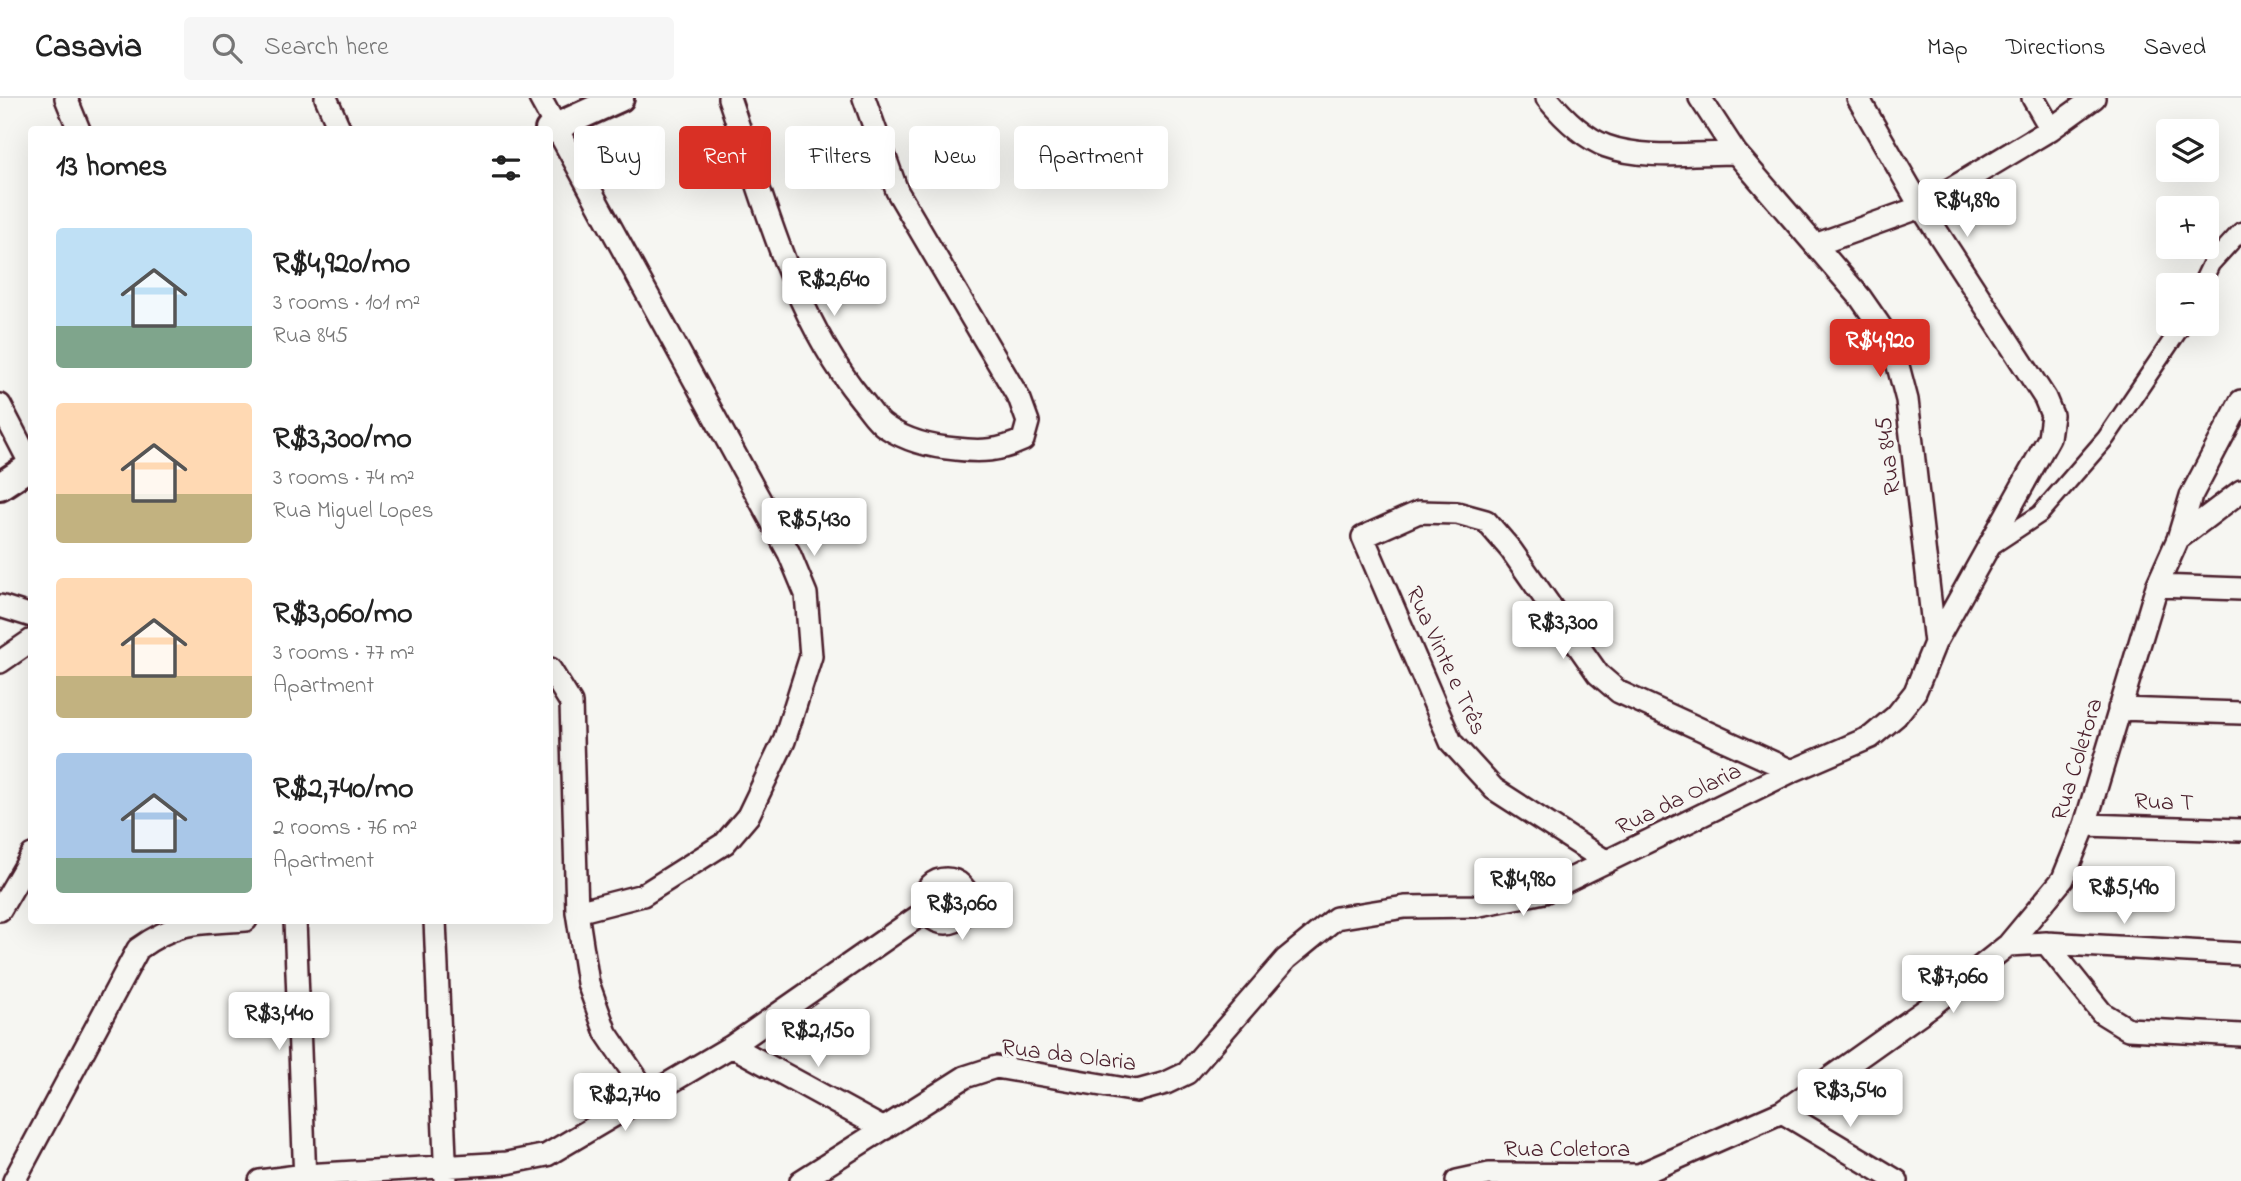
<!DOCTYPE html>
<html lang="en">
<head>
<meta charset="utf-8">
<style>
  :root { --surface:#fff; --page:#f6f6f6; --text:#222; --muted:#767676; --line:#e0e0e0; --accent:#d93025 }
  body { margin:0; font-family:"Indie Flower",sans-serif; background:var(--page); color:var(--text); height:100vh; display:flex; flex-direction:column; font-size:26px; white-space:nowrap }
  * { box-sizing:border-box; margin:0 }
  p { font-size:23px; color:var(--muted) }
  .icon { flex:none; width:38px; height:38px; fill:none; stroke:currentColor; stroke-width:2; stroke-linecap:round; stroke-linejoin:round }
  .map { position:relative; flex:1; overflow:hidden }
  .side { position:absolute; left:28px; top:28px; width:525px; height:798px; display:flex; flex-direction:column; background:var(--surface); border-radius:7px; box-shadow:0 7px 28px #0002 }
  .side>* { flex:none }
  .hud { position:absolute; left:574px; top:28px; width:665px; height:63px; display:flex; gap:14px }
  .tools { position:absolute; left:2156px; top:21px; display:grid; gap:14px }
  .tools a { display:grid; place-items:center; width:63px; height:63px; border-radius:7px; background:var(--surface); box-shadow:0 7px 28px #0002; font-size:35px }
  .price { position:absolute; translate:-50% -60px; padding:0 16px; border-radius:7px; background:#fff; color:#222; font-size:23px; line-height:46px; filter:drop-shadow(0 2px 4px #0008) }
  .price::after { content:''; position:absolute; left:50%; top:42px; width:21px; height:16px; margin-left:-10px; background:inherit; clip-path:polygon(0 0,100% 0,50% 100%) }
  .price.selected { background:var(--accent); color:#fff }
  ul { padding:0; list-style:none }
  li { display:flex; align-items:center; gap:21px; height:175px; padding:0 28px }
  li span { display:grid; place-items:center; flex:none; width:196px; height:140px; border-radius:7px; color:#555 }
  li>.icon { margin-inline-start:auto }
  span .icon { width:84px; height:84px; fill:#fffc; stroke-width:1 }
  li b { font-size:30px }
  h2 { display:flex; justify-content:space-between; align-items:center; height:84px; padding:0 28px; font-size:30px }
  .pill { padding:0 24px; border-radius:7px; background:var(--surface); box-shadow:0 7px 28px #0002; font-size:24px; line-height:63px }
  .pill.selected { background:var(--accent); color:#fff }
  header { display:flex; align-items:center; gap:42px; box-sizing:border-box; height:98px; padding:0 35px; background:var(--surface); border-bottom:2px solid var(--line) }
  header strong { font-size:33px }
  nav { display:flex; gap:38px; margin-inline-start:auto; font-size:24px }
  .search { width:490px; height:63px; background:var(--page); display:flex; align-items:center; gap:18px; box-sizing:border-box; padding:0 24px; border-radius:7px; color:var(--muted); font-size:26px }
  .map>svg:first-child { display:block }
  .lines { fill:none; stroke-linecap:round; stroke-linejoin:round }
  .pedestrian-casing { stroke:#4a1f2b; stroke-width:21 }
  .minor-casing { stroke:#4a1f2b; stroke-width:26 }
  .tertiary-casing { stroke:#4a1f2b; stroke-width:32 }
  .pedestrian { stroke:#f6f6f2; stroke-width:16 }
  .minor { stroke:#f6f6f2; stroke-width:21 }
  .tertiary { stroke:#f6f6f2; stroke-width:26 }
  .labels { text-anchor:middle; stroke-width:7; stroke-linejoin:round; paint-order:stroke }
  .street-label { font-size:24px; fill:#4a1f2b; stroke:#f6f6f2 }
</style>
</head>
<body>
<header>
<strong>Casavia</strong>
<div class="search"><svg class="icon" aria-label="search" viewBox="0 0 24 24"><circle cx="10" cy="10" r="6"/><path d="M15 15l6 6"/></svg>Search here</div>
<nav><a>Map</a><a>Directions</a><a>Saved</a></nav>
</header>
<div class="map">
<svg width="2241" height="1083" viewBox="0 0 2241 1083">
  <rect width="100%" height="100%" fill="#f6f6f2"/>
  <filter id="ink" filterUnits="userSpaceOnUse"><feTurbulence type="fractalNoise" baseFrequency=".0143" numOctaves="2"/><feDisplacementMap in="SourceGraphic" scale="14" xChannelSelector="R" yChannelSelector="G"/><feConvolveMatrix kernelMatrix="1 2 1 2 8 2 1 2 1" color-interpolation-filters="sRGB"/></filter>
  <g filter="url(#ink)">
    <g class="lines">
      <defs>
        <path id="pedestrian" d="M2201 187 2211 166 2241 133
          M1990 449 2040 416 2106 340 2183 226"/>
        <path id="minor" d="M66 0 79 32
          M326 0 340 32
          M540 0 789 455 806 496 811 558 784 643 748 718 725 745 643 797 577 814
          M729 0C764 102 792 216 861 301 869 310 876 323 886 329 907 343 931 349 956 351 981 354 999 353 1023 342L1028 324 1020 302 897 93 864 0
          M1547 0C1562 18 1582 39 1606 48 1644 62 1695 55 1736 55
          M1700 0 1736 55 1860 199 1892 245 1907 302 1935 545
          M2033 0 2051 31
          M1815 147 1921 109 2051 31 2094 0
          M0 307 31 367
          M2178 441 2191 398 2241 303
          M2157 488 2241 491
          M0 508 32 518
          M0 564 32 542
          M550 571 571 605 577 814 588 885 606 935 648 997
          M2119 611 2241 615
          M2085 727 2241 732
          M1607 764 1494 691 1451 644 1363 439 1419 414 1457 415 1486 423 1511 452 1598 576 1619 594 1792 673
          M924 803a22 22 0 1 1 44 0a22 22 0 1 1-44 0Z
          M0 812 32 757
          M295 822 305 1083
          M435 822 446 1083
          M2046 845 2102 915 2128 931 2241 937
          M2008 847 2046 845 2241 856
          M732 948 884 1031
          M1782 1014 1897 1083
          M14 1083 138 851C178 822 199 825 246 822
          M260 1083 305 1077 507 1065 547 1057 732 948 926 813
          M801 1083 965 979 996 969 1137 993 1166 985 1187 975 1286 861 1336 820 1405 809 1475 808 1544 794 1792 673 1871 639 1896 618 1915 594 1935 545 2049 340 2052 317 2045 300 1921 109 1858 0
          M1457 1083 1489 1076 1639 1077 1782 1014 1931 908 2008 847 2063 781 2085 727 2157 488 2178 441 2241 393"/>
        <path id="tertiary" d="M549 32 620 0
          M0 388 32 367"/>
      </defs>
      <use href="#pedestrian" class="pedestrian-casing"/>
      <use href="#minor" class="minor-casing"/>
      <use href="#tertiary" class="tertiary-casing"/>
      <use href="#pedestrian" class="pedestrian"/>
      <use href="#minor" class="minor"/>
      <use href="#tertiary" class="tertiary"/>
    </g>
  </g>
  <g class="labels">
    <g class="street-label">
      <text transform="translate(1887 358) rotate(-97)" y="8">Rua 845</text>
      <text transform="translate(1447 562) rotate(65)" y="8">Rua Vinte e Três</text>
      <text transform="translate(2076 661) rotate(-73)" y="8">Rua Coletora</text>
      <text transform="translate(1678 700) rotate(-26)" y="8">Rua da Olaria</text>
      <text transform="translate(2164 703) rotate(2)" y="8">Rua T</text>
      <text transform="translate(1069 956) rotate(7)" y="8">Rua da Olaria</text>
      <text x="1567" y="1058">Rua Coletora</text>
    </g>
  </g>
</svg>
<div class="tools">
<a><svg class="icon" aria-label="layers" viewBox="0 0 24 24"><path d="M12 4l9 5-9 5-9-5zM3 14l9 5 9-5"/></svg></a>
<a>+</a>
<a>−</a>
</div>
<b class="price" style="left:1967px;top:141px">R$4,890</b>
<b class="price" style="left:834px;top:220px">R$2,640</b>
<b class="price selected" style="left:1880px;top:281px">R$4,920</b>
<b class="price" style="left:814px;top:460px">R$5,430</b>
<b class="price" style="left:1563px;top:563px">R$3,300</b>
<b class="price" style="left:1523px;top:820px">R$4,980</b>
<b class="price" style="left:2124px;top:828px">R$5,490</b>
<b class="price" style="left:962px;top:844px">R$3,060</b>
<b class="price" style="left:1953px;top:917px">R$7,060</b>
<b class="price" style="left:279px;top:954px">R$3,440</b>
<b class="price" style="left:818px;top:971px">R$2,150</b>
<b class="price" style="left:1850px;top:1031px">R$3,540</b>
<b class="price" style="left:625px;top:1035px">R$2,740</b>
<div class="hud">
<a class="pill">Buy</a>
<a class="pill selected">Rent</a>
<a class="pill">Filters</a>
<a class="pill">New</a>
<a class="pill">Apartment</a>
</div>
<section class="side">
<h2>13 homes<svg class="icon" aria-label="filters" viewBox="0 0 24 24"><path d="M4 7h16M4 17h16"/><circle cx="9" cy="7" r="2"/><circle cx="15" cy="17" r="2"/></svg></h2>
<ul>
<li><span style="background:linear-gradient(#bfe0f5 70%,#7fa58c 0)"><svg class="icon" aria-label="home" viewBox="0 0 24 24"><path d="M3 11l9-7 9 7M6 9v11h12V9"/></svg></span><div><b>R$4,920/mo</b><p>3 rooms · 101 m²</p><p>Rua 845</p></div></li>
<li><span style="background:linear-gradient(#ffd9b3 65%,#c2b280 0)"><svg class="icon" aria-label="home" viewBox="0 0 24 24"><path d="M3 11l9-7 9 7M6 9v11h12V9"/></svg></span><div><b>R$3,300/mo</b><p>3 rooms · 74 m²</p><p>Rua Miguel Lopes</p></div></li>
<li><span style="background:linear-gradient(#ffd9b3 70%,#c2b280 0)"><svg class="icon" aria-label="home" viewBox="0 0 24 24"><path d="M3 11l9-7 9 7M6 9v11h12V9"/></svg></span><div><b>R$3,060/mo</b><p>3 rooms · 77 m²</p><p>Apartment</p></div></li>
<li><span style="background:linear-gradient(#a9c7e8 75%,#7fa58c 0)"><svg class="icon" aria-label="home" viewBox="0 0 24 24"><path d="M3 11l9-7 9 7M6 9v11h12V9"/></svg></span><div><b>R$2,740/mo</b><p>2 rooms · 76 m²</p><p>Apartment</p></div></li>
</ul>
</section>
</div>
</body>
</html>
